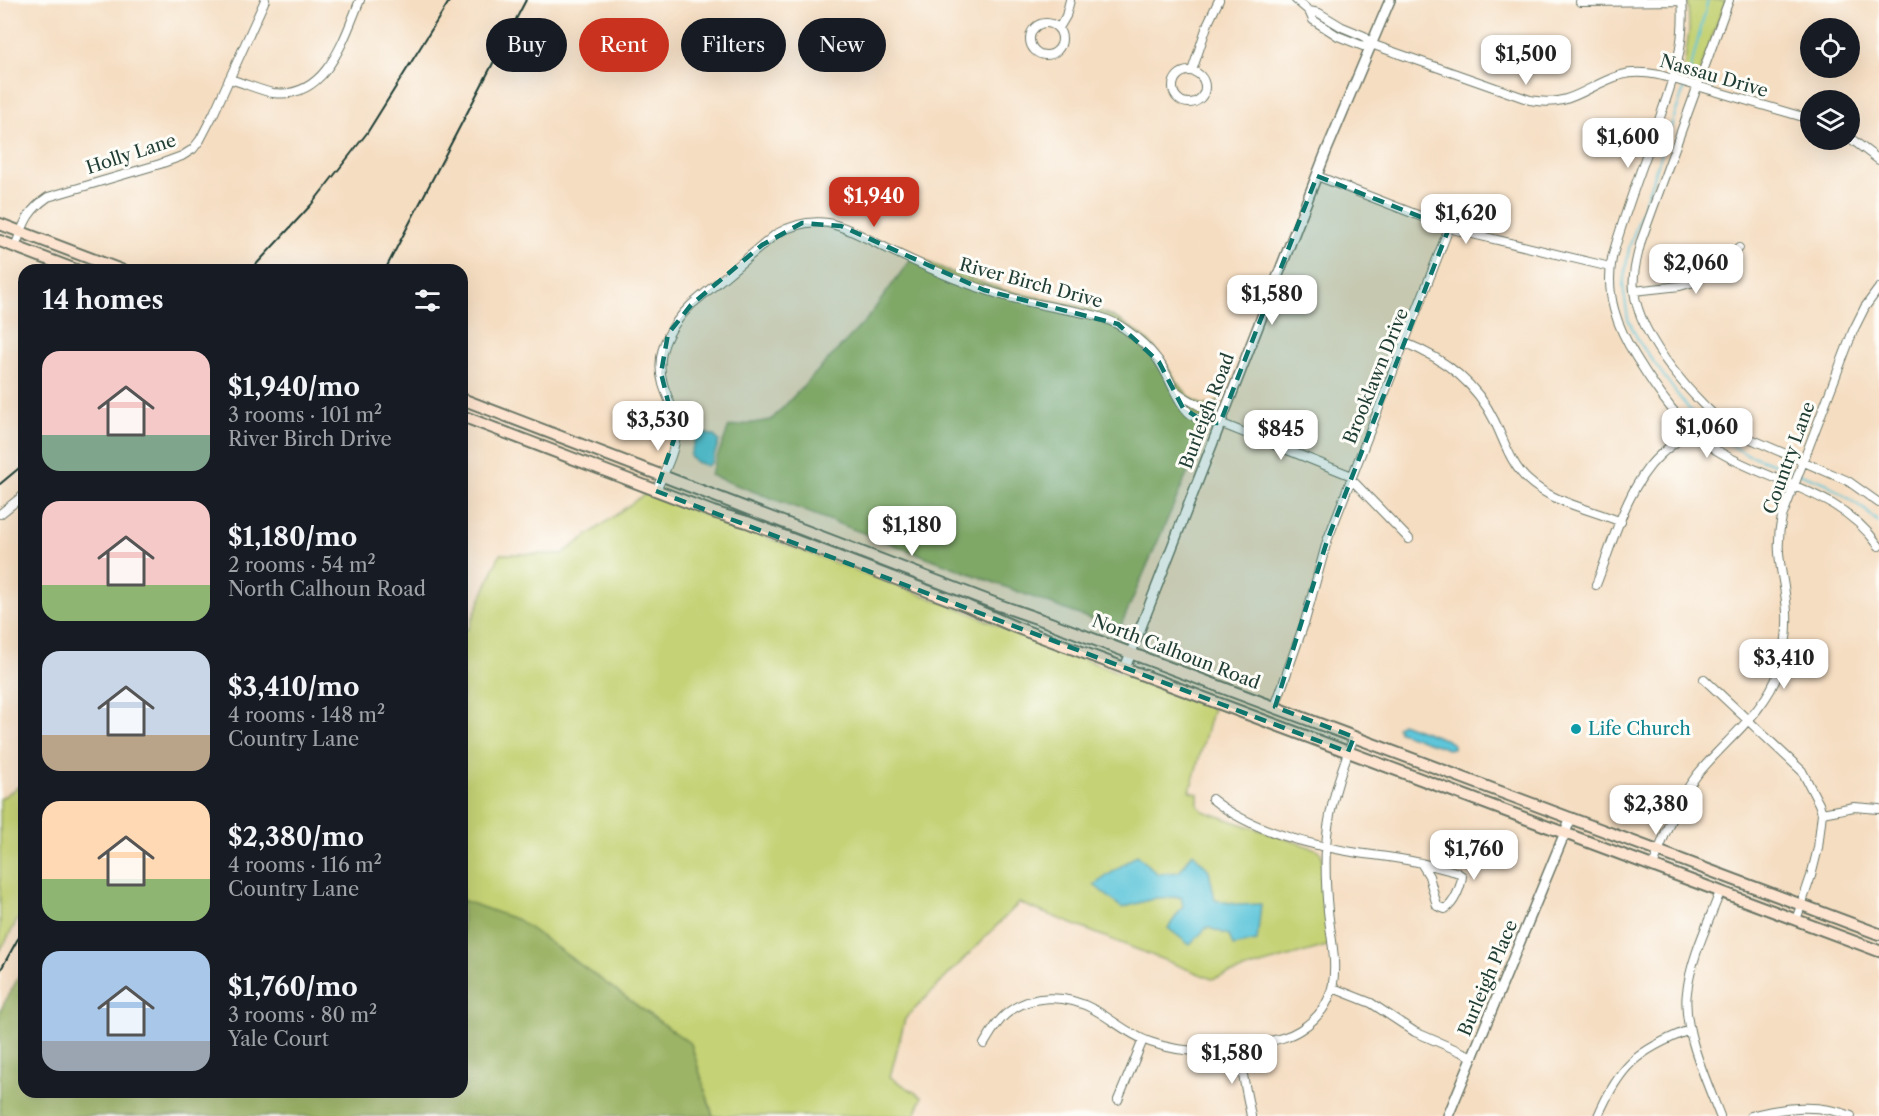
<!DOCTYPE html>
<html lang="en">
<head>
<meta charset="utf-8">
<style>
  :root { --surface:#171b24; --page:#20242c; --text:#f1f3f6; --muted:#9ea1a6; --accent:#c8321e }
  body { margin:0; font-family:"Libre Caslon Text",serif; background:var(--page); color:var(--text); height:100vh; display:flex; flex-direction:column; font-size:22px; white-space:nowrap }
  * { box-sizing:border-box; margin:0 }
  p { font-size:20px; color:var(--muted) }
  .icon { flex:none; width:33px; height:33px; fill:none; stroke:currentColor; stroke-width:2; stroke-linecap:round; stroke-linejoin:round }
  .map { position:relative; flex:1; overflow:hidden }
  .details { position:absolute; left:18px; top:264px; width:450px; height:834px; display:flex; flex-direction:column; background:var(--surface); border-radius:18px; box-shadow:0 6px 24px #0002 }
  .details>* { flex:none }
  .top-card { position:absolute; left:486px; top:18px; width:570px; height:54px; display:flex; gap:12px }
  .tools { position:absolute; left:1800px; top:18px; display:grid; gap:12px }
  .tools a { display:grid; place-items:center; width:60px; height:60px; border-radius:50%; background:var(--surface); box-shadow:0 6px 24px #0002; font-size:30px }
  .price { position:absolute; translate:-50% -51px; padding:0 14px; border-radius:12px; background:#fff; color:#222; font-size:20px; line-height:39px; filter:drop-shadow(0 2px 3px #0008) }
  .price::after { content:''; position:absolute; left:50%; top:36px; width:18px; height:14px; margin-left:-9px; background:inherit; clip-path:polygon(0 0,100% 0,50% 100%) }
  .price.current { background:var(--accent); color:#fff }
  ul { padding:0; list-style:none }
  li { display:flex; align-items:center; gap:18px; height:150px; padding:0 24px }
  li span { display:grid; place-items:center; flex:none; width:168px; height:120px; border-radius:18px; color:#555 }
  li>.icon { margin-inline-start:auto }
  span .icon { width:72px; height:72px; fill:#fffc; stroke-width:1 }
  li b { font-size:26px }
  h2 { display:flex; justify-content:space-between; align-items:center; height:72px; padding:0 24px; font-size:26px }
  .tag { padding:0 21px; border-radius:27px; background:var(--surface); box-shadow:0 6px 24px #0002; font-size:21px; line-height:54px }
  .tag.current { background:var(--accent); color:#fff }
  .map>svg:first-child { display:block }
  .green { fill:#c5d274; stroke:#728854; stroke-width:1.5 }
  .forest { fill:#9cb466; stroke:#5e784d; stroke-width:1.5 }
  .water { fill:#5ec6da; stroke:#3e8287; stroke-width:1.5 }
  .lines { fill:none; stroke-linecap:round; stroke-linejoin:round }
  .stream { stroke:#5ec6da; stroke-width:2 }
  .minor-casing { stroke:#6a7565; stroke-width:10 }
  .tertiary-casing { stroke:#6a7565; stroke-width:12 }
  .secondary-casing { stroke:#6a7565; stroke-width:14 }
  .minor { stroke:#fff; stroke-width:8 }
  .tertiary { stroke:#fff; stroke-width:9 }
  .secondary { stroke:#fde4d0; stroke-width:10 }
  .rail { stroke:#1f3d34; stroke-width:2 }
  .marked { fill:#0f766e; fill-opacity:0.2; stroke:#0f766e; stroke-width:4.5; stroke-dasharray:12 8; stroke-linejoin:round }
  .culture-dot { fill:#0f9aa8; stroke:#fdfcf7; stroke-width:2 }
  .labels { text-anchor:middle; stroke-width:6; stroke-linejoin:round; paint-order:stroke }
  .street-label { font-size:18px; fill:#1f3d34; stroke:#fdfcf7 }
  .culture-label { font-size:18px; fill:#0d838f; stroke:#fdfcf7; text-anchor:start }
</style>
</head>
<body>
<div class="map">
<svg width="1879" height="1116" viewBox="0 0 1879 1116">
  <rect width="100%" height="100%" fill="#fdfcf7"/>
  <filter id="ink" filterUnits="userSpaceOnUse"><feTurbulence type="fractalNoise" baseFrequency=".0167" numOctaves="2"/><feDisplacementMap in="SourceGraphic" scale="12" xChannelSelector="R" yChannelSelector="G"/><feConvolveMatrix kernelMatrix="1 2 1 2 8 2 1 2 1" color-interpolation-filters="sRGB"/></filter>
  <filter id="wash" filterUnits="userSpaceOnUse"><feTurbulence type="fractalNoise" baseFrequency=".008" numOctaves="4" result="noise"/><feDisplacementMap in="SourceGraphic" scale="24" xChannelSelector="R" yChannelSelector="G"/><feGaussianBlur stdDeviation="1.35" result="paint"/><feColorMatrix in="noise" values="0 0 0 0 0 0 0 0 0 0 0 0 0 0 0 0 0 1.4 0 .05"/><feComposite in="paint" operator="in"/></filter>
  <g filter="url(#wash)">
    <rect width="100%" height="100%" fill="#f5ddc1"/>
    <path class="green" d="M1688 0H1726L1697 79 1683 75 1689 30Z
      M646 493 966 611 1010 631 1213 708 1190 791 1198 793V806L1203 811 1319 850 1322 856 1330 945 1212 979 1019 903 905 1019 890 1077 922 1097 915 1116H713L691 1044 462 900V630L468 629 500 554H562Z
      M24 783V908L0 951V799Z"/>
    <path class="forest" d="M913 256 951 272 1004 290 1098 310C1119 318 1137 330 1152 345 1166 359 1194 426 1220 399L1119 630 710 475 729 427 771 420 867 319Z
      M462 900 518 920 691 1044 713 1116H0V1011L24 967V1092H462Z"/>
    <path class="water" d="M700 432 714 436 719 441 712 462 707 466 696 462 690 456 696 437Z
      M1401 723 1447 740 1453 744V748L1448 749 1399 732 1397 727Z
      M1193 853 1209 870 1215 900 1240 905 1261 904 1257 941 1233 946 1229 935 1207 927 1190 945 1168 928 1183 906 1181 897 1156 898 1122 908 1094 885 1137 855 1158 874 1179 872Z"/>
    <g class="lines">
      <path class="stream" d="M1708 0 1690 71 1629 248 1623 285 1628 319 1639 342 1677 394 1702 425 1715 435 1744 453 1826 483 1865 510 1879 523"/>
    </g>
  </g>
  <g filter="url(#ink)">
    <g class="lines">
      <defs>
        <path id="minor" d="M1296 0 1309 11 1313 20 1338 36 1363 46 1371 44
          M1682 0C1686 48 1672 82 1657 126 1641 170 1624 214 1612 258 1605 295 1617 327 1636 357 1657 391 1682 428 1716 450 1773 485 1837 488 1879 546
          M1729 0 1641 241C1637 258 1632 274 1634 291 1640 339 1698 407 1737 433L1848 481 1879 503
          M1580 2 1682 1
          M1309 11 1319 13 1342 27 1364 36 1371 44 1530 100C1572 108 1585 86 1621 75 1635 71 1650 73 1663 76L1810 119
          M1030 39a16 16 0 1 1 32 0a16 16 0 1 1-32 0Z
          M1059 28 1066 16 1070 0
          M1192 71 1208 23 1219 0
          M1173 87a16 16 0 1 1 32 0a16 16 0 1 1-32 0Z
          M229 79C244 83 259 90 273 93 327 100 344 38 360 0
          M1850 138 1879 160
          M1317 176 1456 230 1610 267
          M15 247C24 224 26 212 48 197L160 164 182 156 193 149 200 140 214 113 265 0
          M1634 291 1680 286 1694 282 1739 248
          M1405 343C1443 358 1476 383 1494 420 1504 440 1511 465 1528 480 1553 503 1590 509 1621 522
          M1176 391C1190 403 1209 407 1220 423
          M1351 479 1409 539
          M656 491C664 472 675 453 676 433 678 415 668 401 663 384 654 353 670 326 691 305L776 234C792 225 808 220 828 223 848 227 867 239 886 248 919 264 951 279 986 290 1006 297 1027 302 1048 306 1075 312 1102 313 1125 329 1138 338 1149 348 1158 360 1178 388 1177 423 1220 423L1352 476
          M0 514 24 495
          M1596 585C1612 545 1627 486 1659 456 1669 446 1681 439 1692 430
          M1704 679 1802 771 1819 804 1822 813 1818 848 1811 876 1796 920
          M1275 707 1305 621 1327 541 1449 228
          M1212 799C1251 831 1309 845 1358 853 1379 856 1400 858 1421 863
          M1822 813 1854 807 1879 809
          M1655 861C1666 830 1677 801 1697 775 1724 741 1765 713 1779 671 1785 652 1788 632 1787 612 1785 576 1773 555 1782 517L1853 331 1865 307 1879 288
          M1421 863 1456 872 1462 876C1461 887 1454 904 1445 909L1437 906 1429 876Z
          M1720 892C1708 924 1691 958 1687 992 1682 1029 1707 1082 1720 1116
          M1333 988 1371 1003 1415 1032 1473 1057
          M984 1044C990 1034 996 1023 1005 1015 1030 993 1067 994 1095 1010 1113 1020 1129 1035 1150 1042 1183 1054 1219 1053 1253 1045 1269 1041 1286 1039 1300 1030 1348 1000 1333 956 1328 911 1326 890 1325 868 1326 847 1328 809 1340 772 1354 737
          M1240 1049V1060L1251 1116
          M1118 1100 1143 1040
          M1598 1116C1620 1065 1638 1050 1689 1030
          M1751 1116C1785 1107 1818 1103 1851 1116"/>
        <path id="tertiary" d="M1125 668 1326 152 1390 0
          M1448 1116 1571 818"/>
        <path id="secondary" d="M0 224 121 270
          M0 241 76 270
          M462 399 999 605 1045 621 1879 934
          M462 416 713 512 747 522 967 606 1015 627 1879 951"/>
      </defs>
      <use href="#minor" class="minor-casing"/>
      <use href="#tertiary" class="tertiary-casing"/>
      <use href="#secondary" class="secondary-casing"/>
      <use href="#minor" class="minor"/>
      <use href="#tertiary" class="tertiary"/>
      <use href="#secondary" class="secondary"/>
      <path class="rail" d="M251 270 311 205 367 133 450 0
        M385 270 526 0
        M0 484 24 464
        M0 971 24 928"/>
    </g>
  </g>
  <path class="marked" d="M1317 176 1449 228 1327 541 1275 707 1354 737 1348 752 656 491 676 434 661 373 668 334 691 305 762 245 802 223 841 226 984 290 1118 324 1159 362 1183 408 1206 423H1220Z"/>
  <circle class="culture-dot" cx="1576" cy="729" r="6"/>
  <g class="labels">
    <g class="street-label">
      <text transform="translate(1714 76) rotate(16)" y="6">Nassau Drive</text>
      <text transform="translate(131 154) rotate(-18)" y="6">Holly Lane</text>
      <text transform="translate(1031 283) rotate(15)" y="6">River Birch Drive</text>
      <text transform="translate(1376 376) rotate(-68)" y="6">Brooklawn Drive</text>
      <text transform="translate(1207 411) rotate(-69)" y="6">Burleigh Road</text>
      <text transform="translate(1789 458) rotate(-70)" y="6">Country Lane</text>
      <text transform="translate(1176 652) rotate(21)" y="6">North Calhoun Road</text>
      <text transform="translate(1488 978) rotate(-67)" y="6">Burleigh Place</text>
    </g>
    <g class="culture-label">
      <text x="1588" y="735">Life Church</text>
    </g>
  </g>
</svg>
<div class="tools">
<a><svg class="icon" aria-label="locate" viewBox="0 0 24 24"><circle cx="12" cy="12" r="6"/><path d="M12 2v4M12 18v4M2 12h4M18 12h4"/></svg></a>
<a><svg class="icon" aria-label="layers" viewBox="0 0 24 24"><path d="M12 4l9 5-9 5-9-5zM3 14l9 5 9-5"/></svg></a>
</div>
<b class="price" style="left:1526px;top:86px">$1,500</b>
<b class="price" style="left:1628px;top:169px">$1,600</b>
<b class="price current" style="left:874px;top:228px">$1,940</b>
<b class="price" style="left:1466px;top:245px">$1,620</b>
<b class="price" style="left:1696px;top:295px">$2,060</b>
<b class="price" style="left:1272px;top:326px">$1,580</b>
<b class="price" style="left:658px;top:452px">$3,530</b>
<b class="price" style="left:1707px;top:459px">$1,060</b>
<b class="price" style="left:1281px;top:461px">$845</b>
<b class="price" style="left:912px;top:557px">$1,180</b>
<b class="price" style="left:1784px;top:690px">$3,410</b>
<b class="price" style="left:1656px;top:836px">$2,380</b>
<b class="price" style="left:1474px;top:881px">$1,760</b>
<b class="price" style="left:1232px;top:1085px">$1,580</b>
<div class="top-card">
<a class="tag">Buy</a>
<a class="tag current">Rent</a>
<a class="tag">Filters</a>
<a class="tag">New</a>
</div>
<section class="details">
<h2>14 homes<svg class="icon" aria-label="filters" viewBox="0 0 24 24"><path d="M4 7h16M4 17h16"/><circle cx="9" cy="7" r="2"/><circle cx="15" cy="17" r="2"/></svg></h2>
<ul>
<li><span style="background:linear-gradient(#f6c9c9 70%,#7fa58c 0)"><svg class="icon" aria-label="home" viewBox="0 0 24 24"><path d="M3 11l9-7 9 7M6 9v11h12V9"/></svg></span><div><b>$1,940/mo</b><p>3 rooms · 101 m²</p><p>River Birch Drive</p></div></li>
<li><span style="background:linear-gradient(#f6c9c9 70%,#8fb573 0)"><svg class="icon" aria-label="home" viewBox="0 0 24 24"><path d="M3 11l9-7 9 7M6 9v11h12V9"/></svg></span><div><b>$1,180/mo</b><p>2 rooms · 54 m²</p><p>North Calhoun Road</p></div></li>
<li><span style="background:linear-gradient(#c9d6e8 70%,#b9a48a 0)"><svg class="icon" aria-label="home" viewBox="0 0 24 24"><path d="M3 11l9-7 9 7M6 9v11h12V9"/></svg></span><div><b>$3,410/mo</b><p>4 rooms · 148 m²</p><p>Country Lane</p></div></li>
<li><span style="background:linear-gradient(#ffd9b3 65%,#8fb573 0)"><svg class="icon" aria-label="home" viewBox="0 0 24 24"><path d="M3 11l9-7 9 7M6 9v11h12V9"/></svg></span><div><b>$2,380/mo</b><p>4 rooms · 116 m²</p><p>Country Lane</p></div></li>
<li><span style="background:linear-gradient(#a9c7e8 75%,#9aa5b1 0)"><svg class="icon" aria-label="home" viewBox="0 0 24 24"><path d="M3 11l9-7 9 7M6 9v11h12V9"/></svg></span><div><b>$1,760/mo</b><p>3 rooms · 80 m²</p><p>Yale Court</p></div></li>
</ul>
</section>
</div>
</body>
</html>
